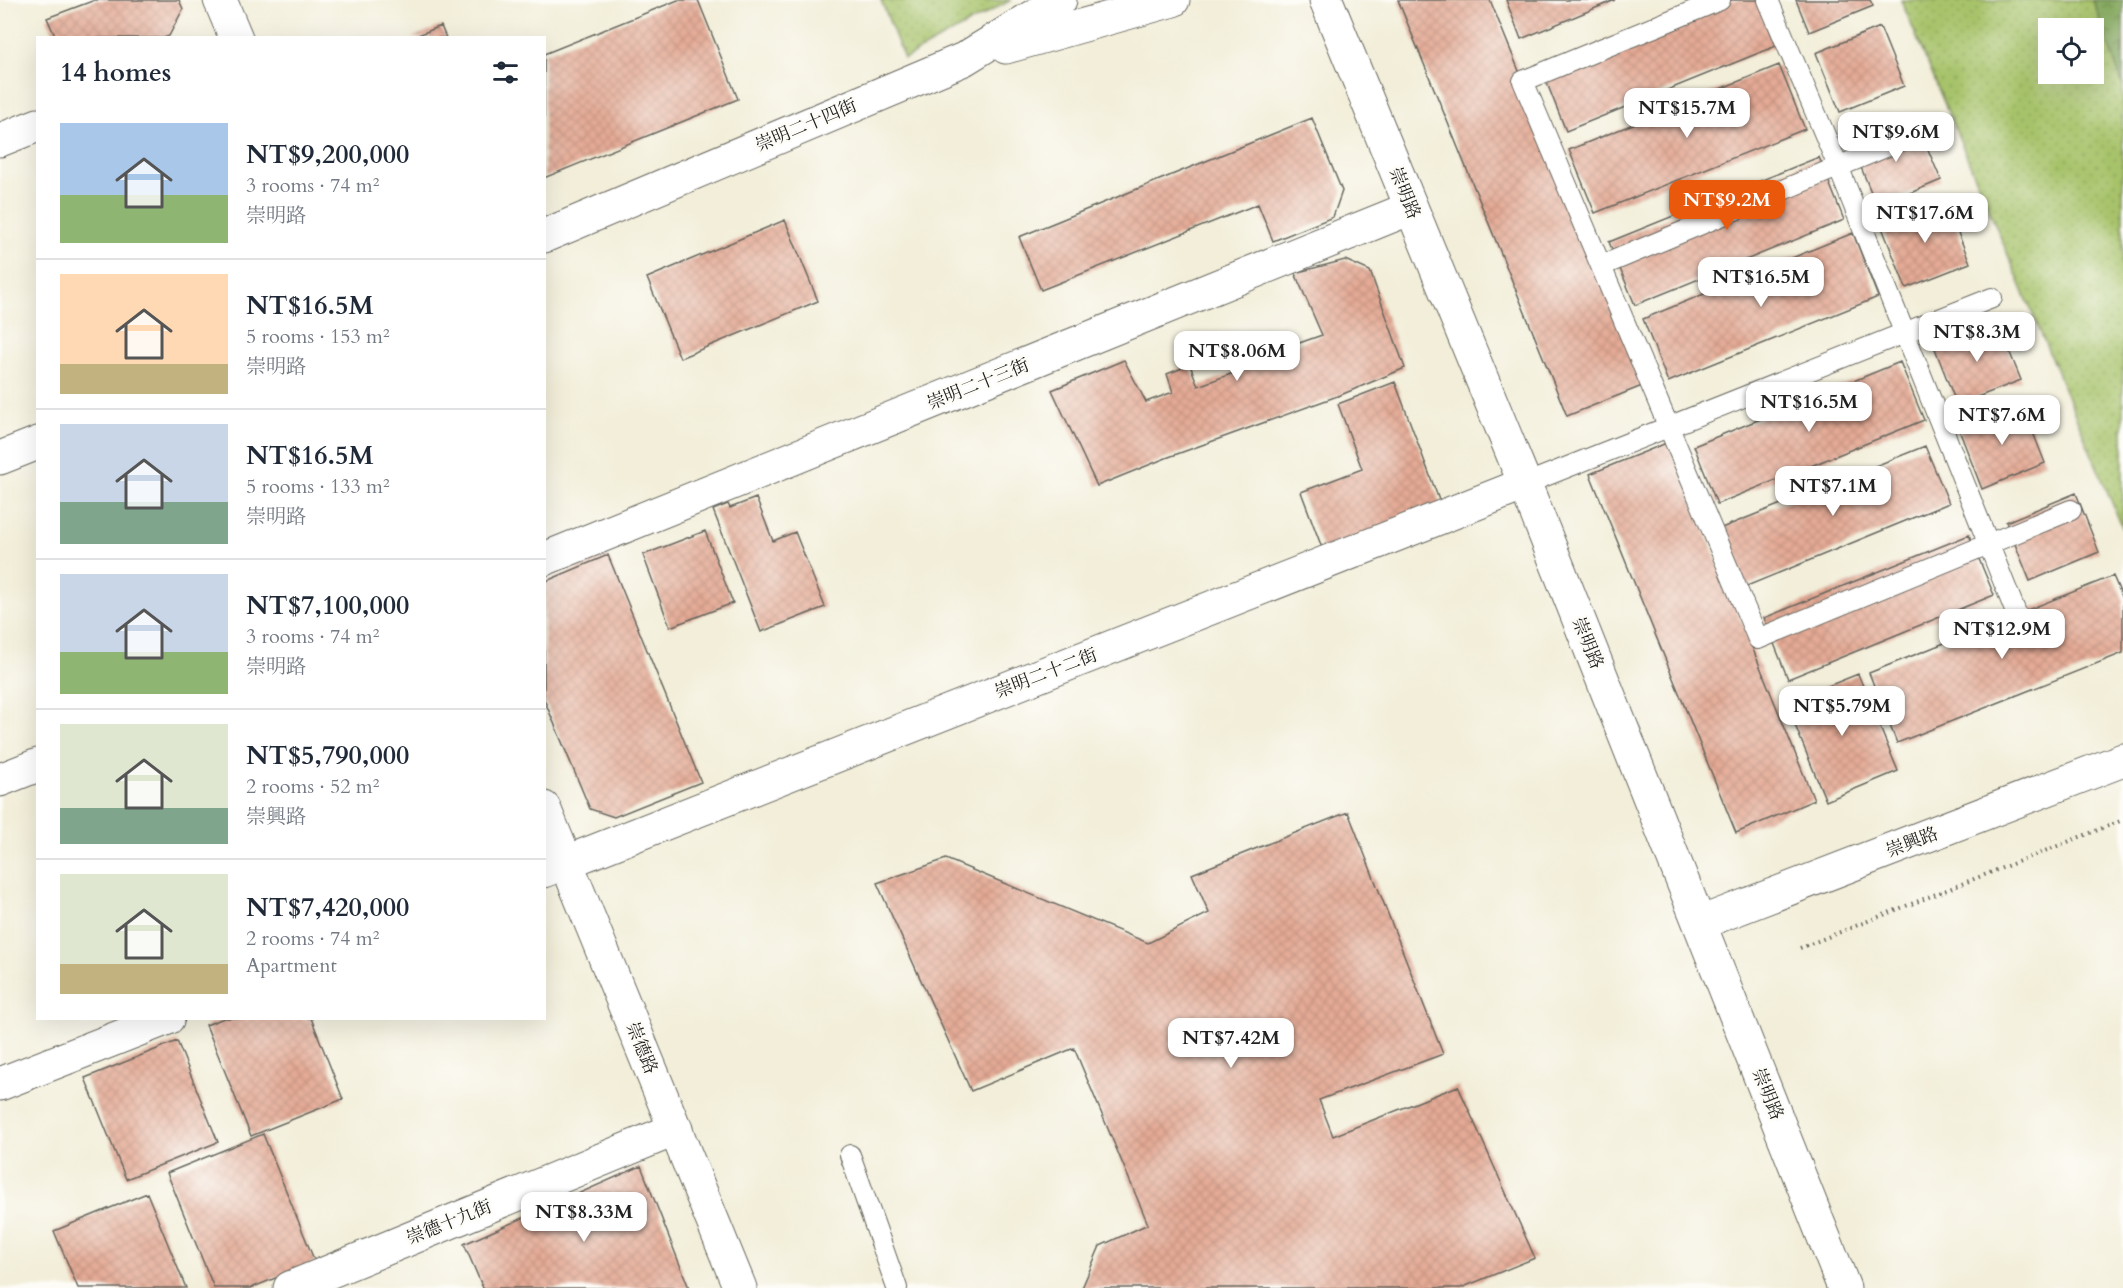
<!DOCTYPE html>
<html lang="en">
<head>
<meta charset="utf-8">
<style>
  :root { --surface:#fff; --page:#f2f2f3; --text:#1f2937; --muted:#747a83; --line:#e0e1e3; --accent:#ea580c }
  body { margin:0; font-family:Cardo,"Noto Serif TC",serif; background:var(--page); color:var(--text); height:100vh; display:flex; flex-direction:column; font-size:22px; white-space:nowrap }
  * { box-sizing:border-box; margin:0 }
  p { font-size:20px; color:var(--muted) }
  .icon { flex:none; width:33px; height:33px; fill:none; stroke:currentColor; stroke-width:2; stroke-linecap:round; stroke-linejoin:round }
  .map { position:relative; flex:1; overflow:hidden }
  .sheet { position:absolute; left:36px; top:36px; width:510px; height:984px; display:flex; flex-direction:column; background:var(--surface); border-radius:0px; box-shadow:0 6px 24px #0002 }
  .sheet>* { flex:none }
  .controls { position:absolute; left:2038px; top:18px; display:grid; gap:12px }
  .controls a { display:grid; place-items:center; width:66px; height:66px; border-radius:0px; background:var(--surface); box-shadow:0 6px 24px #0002; font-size:30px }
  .price { position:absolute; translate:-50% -51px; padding:0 14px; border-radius:12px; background:#fff; color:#222; font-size:20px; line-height:39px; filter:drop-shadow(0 2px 3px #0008) }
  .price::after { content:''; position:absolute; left:50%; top:36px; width:18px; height:14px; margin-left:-9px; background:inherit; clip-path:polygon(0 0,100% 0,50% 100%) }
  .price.on { background:var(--accent); color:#fff }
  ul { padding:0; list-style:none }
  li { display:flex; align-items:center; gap:18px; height:150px; padding:0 24px }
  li+li { border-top:2px solid var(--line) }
  li span { display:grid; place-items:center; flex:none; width:168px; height:120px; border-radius:0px; color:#555 }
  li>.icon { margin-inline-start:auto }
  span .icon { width:72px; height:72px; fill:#fffc; stroke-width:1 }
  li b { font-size:26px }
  h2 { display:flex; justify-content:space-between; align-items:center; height:72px; padding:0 24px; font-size:26px }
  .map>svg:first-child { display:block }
  .green { fill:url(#green-dots); stroke:#627043; stroke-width:1.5; fill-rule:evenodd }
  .forest { fill:url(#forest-crowns); stroke:#50623d; stroke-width:1.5 }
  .building { fill:url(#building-cross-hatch) }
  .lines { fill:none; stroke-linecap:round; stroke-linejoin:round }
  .service-casing { stroke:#67665e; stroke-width:22 }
  .minor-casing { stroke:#67665e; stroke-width:35 }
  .tertiary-casing { stroke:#67665e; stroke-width:35 }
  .path { stroke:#67665e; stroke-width:4; stroke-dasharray:1.5 4.5; stroke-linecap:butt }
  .service { stroke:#fff; stroke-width:20 }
  .minor { stroke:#fff; stroke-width:33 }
  .tertiary { stroke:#fff; stroke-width:33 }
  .labels { text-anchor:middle; stroke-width:5; stroke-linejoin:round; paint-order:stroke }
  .street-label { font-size:18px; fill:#1c1c1c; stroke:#fdfcf7 }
</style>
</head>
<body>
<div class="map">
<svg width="2123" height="1288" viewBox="0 0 2123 1288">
  <defs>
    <pattern id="green-dots" width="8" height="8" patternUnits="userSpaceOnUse" patternTransform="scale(1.5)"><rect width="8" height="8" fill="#a7c36a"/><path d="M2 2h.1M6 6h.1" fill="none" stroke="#8fa75b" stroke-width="1.8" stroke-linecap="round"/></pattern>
    <pattern id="forest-crowns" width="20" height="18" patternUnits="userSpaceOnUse" patternTransform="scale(1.5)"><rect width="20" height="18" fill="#85a95e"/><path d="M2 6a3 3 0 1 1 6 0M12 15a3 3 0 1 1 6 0" fill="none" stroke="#6c894d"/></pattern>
    <pattern id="building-cross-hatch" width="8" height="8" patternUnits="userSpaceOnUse" patternTransform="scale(1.5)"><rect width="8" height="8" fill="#e4aa95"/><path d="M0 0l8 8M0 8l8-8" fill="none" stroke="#c39280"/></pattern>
  </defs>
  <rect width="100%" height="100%" fill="#fdfcf7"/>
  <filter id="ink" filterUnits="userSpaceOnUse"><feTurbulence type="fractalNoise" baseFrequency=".0167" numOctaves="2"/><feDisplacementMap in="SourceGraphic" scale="12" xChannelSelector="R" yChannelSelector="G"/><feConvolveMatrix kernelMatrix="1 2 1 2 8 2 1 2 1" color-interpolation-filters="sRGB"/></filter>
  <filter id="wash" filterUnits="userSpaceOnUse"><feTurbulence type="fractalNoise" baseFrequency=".008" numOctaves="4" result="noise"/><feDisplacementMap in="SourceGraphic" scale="24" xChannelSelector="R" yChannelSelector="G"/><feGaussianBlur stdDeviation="1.35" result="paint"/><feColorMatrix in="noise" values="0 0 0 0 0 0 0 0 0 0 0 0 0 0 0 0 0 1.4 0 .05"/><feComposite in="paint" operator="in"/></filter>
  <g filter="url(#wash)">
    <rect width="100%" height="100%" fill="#f2eed9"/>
    <path class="green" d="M881 0H1011L904 59Z
      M1901 0H2123V529ZM2049 28H2094V74H2049Z"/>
    <path class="forest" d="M2093 0H2123V86Z"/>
    <g id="blocks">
      <path class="building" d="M95 0H179L183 9 169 36 164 38H56L47 18Z
        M678 0H698L738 99 544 178V54Z
        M1398 0H1490L1647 384 1567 416Z
        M1506 0H1615L1521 39Z
        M1708 0H1758L1776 46 1566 131 1541 68Z
        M1796 0H1870L1873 6 1809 32Z
        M441 26 446 38H413V37Z
        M1880 27 1904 86 1840 112 1816 53Z
        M1779 65 1805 129 1595 213 1569 150Z
        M1312 118 1342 191 1333 217 1273 241 1258 204 1041 290 1019 237Z
        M1915 119 1941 180 1877 207 1852 145Z
        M1819 157 1844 220 1635 305 1609 242Z
        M1945 200 1970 263 1906 288 1881 225Z
        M785 220 818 301 680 358 647 278Z
        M1853 233 1878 297 1668 382 1643 319Z
        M1345 260 1370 271 1405 368 1343 394 1166 458 1097 486 1052 390 1124 360 1146 402 1173 392 1167 374 1190 365 1198 386 1250 367 1241 344 1265 335 1271 353 1322 335 1295 273Z
        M1997 321 2021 380 1957 405 1934 346Z
        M1900 362 1924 420 1717 504 1694 446Z
        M1395 382 1442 508 1324 553 1301 492 1362 469 1338 404Z
        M2022 404 2045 463 1982 489 1959 430Z
        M1669 442 1814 800 1736 833 1590 474Z
        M1925 446 1949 503 1742 588 1719 529Z
        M2076 493 2099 552 2030 581 2006 522Z
        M756 498 773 541 795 532 825 607 761 632 713 510 728 504 730 508Z
        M705 531 733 603 670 627 643 555Z
        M1969 535 1994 595 1788 679 1764 618Z
        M608 555 701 782 614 817 590 809 544 699V582Z
        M2113 576 2123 599V653L1897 743 1869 673Z
        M1858 674 1898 771 1826 801 1786 703Z
        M1348 812 1443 1054 1319 1100 1333 1136 1458 1086 1535 1258 1461 1288H1082L1100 1246 1148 1224 1074 1048 971 1091 877 883 946 859 1148 943 1209 913 1192 874Z
        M224 1018H311L343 1099 251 1136 206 1025Z
        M177 1041 218 1142 126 1179 85 1078Z
        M263 1134 315 1262 251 1288H214L167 1173Z
        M641 1166 689 1288H483L464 1244Z
        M147 1193 186 1288H78L54 1231Z"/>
    </g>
  </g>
  <g filter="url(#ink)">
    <use href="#blocks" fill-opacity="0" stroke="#67665e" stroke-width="1.5"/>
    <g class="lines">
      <defs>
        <path id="service" d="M1720 0 1523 81 1758 639 2071 510
          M1768 0 1838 166 2020 623
          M1601 266 1931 128
          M1525 484 1992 298
          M850 1155 897 1288"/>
        <path id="minor" d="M1006 47 1173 0
          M0 140 38 125
          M544 236 964 59 1060 0
          M0 458 38 443
          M544 559 1411 208
          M0 780 38 765
          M544 871 1525 484
          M1700 923 2123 760
          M0 1084 168 1018
          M290 1288 676 1129"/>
        <path id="tertiary" d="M220 0 236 38
          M1326 0 1525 484 1844 1288
          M544 808 740 1288"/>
      </defs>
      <use href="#service" class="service-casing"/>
      <use href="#minor" class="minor-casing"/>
      <use href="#tertiary" class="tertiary-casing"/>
      <path class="path" d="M1800 948 2123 820"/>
      <use href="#service" class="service"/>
      <use href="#minor" class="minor"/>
      <use href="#tertiary" class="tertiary"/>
    </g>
  </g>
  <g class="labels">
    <g class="street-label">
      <text transform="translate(806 125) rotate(-23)" y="6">崇明二十四街</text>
      <text transform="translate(1405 193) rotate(68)" y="6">崇明路</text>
      <text transform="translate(978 384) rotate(-22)" y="6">崇明二十三街</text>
      <text transform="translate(1588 643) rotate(68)" y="6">崇明路</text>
      <text transform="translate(1046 673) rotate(-21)" y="6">崇明二十二街</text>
      <text transform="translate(1912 842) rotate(-21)" y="6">崇興路</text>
      <text transform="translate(642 1048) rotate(68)" y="6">崇德路</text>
      <text transform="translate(1768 1094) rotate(68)" y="6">崇明路</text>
      <text transform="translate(449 1222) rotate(-22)" y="6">崇德十九街</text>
    </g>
  </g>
</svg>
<div class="controls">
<a><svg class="icon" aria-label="locate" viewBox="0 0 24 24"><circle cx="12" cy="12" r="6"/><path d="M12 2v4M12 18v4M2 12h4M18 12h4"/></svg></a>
</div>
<b class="price" style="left:1687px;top:139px">NT$15.7M</b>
<b class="price" style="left:1896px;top:163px">NT$9.6M</b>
<b class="price on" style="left:1727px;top:231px">NT$9.2M</b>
<b class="price" style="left:1925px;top:244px">NT$17.6M</b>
<b class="price" style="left:1761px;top:308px">NT$16.5M</b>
<b class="price" style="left:1977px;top:363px">NT$8.3M</b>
<b class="price" style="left:1237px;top:382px">NT$8.06M</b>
<b class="price" style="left:1809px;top:433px">NT$16.5M</b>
<b class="price" style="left:2002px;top:446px">NT$7.6M</b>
<b class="price" style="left:1833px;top:517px">NT$7.1M</b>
<b class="price" style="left:2002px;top:660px">NT$12.9M</b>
<b class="price" style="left:1842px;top:737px">NT$5.79M</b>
<b class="price" style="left:1231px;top:1069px">NT$7.42M</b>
<b class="price" style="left:584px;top:1243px">NT$8.33M</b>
<section class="sheet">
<h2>14 homes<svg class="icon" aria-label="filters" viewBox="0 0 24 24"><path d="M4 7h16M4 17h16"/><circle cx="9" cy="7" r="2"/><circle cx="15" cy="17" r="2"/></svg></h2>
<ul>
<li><span style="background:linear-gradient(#a9c7e8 60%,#8fb573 0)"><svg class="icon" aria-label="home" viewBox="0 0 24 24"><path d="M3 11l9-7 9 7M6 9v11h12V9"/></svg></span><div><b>NT$9,200,000</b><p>3 rooms · 74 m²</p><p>崇明路</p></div></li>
<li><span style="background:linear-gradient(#ffd9b3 75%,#c2b280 0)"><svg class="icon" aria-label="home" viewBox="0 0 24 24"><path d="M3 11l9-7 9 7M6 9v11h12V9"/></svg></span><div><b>NT$16.5M</b><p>5 rooms · 153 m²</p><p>崇明路</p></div></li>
<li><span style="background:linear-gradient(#c9d6e8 65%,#7fa58c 0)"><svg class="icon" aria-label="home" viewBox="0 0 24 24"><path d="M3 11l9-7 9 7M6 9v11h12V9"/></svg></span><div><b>NT$16.5M</b><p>5 rooms · 133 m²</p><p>崇明路</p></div></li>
<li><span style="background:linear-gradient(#c9d6e8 65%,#8fb573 0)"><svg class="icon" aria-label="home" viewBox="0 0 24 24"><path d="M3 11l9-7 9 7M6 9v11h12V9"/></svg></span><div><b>NT$7,100,000</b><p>3 rooms · 74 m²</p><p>崇明路</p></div></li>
<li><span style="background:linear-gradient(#dfe7d0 70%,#7fa58c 0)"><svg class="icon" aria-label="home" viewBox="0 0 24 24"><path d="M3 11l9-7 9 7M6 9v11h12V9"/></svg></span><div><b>NT$5,790,000</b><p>2 rooms · 52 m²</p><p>崇興路</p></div></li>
<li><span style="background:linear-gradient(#dfe7d0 75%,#c2b280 0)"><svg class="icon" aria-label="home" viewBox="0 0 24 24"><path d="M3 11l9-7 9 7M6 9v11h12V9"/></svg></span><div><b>NT$7,420,000</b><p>2 rooms · 74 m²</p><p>Apartment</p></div></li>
</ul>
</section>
</div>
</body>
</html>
